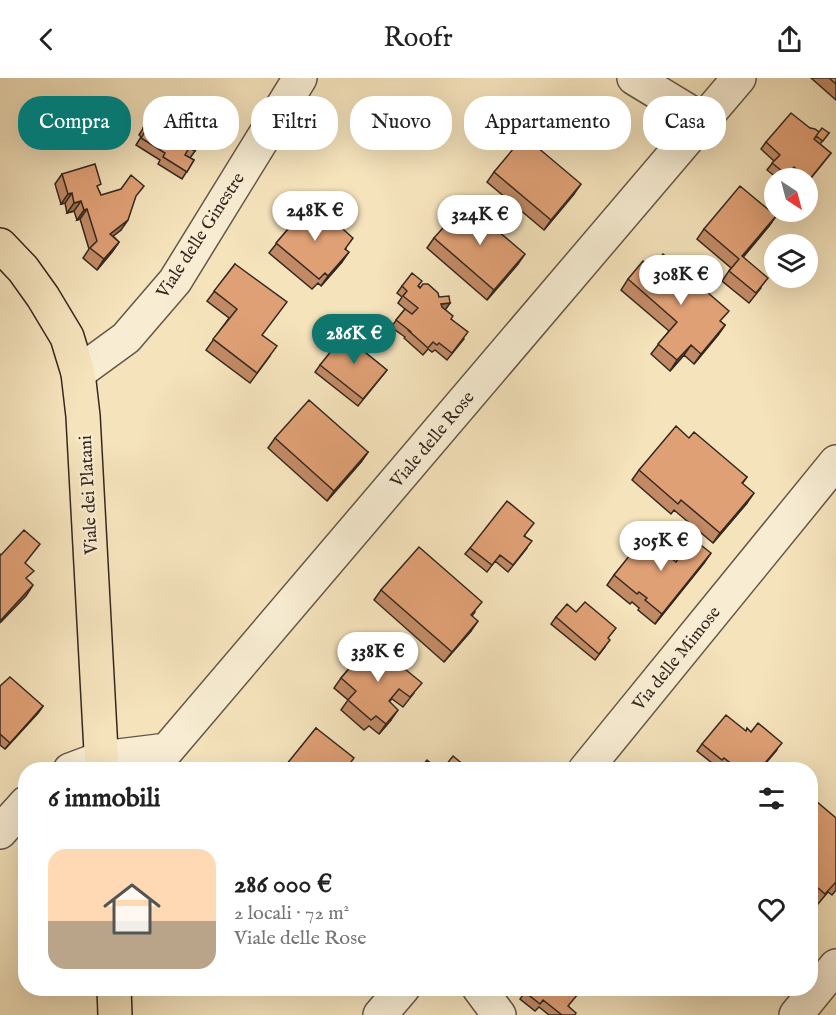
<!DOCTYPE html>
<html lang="it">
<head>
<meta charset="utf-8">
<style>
  :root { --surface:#fff; --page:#f2f2f2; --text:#222; --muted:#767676; --accent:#0f766e }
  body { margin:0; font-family:"IM FELL English",serif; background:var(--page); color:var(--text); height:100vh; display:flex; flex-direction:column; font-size:22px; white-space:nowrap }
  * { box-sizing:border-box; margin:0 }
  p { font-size:20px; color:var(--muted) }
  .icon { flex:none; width:33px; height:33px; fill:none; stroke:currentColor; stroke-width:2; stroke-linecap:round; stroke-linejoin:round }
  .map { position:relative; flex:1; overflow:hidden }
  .drawer { position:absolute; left:18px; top:684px; width:800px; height:234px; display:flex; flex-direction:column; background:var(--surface); border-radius:24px; box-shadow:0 6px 24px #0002 }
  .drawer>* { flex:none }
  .guide { position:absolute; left:18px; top:18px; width:801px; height:54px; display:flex; gap:12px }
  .needle { width:39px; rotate:144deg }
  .fabs { position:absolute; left:764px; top:90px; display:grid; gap:12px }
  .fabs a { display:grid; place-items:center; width:54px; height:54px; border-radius:50%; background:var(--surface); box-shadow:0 6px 24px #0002; font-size:30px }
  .price { position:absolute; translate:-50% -51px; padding:0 14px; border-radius:21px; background:#fff; color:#222; font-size:20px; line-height:39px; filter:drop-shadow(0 2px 3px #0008) }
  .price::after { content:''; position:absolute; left:50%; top:36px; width:18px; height:14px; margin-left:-9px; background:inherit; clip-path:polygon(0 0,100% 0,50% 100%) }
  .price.selected { background:var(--accent); color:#fff }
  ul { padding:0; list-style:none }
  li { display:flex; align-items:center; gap:18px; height:150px; padding:0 30px }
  li span { display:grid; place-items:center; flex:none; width:168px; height:120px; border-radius:18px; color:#555 }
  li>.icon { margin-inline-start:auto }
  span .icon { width:72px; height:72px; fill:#fffc; stroke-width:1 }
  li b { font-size:26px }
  h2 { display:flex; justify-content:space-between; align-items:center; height:72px; padding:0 30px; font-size:26px }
  .chip { padding:0 21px; border-radius:24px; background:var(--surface); box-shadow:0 6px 24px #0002; font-size:21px; line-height:54px }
  .chip.selected { background:var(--accent); color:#fff }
  header { display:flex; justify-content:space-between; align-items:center; height:78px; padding:0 30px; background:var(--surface); font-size:27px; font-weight:600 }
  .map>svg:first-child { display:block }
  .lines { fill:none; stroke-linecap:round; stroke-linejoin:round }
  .minor-casing { stroke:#655748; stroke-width:36 }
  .major-casing { stroke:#352821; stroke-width:36 }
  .minor { stroke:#f8edd3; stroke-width:33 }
  .major { stroke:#f5e3bc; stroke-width:33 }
  .wall { fill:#c18a65; stroke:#352821; stroke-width:1.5 }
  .shaded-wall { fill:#9d7052; stroke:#352821; stroke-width:1.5 }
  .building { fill:#e0a075; stroke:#352821; stroke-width:1.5 }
  .labels { text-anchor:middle; stroke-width:4.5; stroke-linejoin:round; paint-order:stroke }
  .street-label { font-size:18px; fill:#352821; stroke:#f8edd3 }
</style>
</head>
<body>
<header><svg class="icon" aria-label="back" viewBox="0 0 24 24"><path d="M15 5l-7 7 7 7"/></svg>Roofr<svg class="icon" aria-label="share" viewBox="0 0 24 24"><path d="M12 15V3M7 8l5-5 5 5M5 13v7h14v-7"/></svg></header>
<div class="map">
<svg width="836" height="937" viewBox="0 0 836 937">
  <rect width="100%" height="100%" fill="#f5e3bc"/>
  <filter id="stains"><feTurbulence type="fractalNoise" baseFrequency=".00333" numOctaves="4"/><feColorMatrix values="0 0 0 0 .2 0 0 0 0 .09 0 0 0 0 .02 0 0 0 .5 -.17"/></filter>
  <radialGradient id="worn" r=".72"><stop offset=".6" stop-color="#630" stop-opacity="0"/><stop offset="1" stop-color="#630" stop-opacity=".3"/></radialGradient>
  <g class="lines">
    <defs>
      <path id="minor" d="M634 0 703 42
        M78 295 126 260 175 203 300 0
        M70 692 102 680 167 672 739 0
        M585 692 836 384
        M0 754 26 725
        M479 910 499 937
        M380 937 403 910
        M796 937 836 888"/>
      <path id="major" d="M0 167 23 191 43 219 67 259 78 295 83 338 102 692
        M114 910 115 937"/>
    </defs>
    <use href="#minor" class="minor-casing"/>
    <use href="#major" class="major-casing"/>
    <use href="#minor" class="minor"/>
    <use href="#major" class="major"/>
  </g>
  <path class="wall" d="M811 0H836V22Z
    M155 31 195 73 190 80 194 82 182 101 158 86 160 82 136 67 141 59 139 57Z
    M810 50 819 54 829 55 820 66 831 75 807 105V100H795L789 96 785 100H777L767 92 774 83 761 71 766 64Z
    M494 94 574 116 544 152 487 104Z
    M62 96 98 111 101 117 135 120 121 152 113 158 119 164 112 174 97 192 83 180 89 171 80 141 77 142 74 133 67 135 65 125 61 126 55 106Z
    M297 133 317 140 346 171 342 184 321 208 318 205 312 211 269 175 293 145 290 143Z
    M776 138 769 148 743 179 761 210 749 225 722 203 731 190 697 161 704 151Z
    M434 160 518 186 487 222 427 170Z
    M235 186 270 278 250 305 206 272 229 240 207 223Z
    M651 190 725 247 718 257 694 286 684 277 670 293 651 276 669 253 621 212 628 201Z
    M402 208H418L450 225 445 232 464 261 447 282 435 272 432 274 428 271 423 277 404 260 405 259 391 249 405 231 398 225 402 219 397 215Z
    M361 271 387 292 358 328 315 294 320 287Z
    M275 360 368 374 361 384 327 423 268 370Z
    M689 360 747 399 742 406 747 425 713 465 674 432 671 436 632 402 639 392Z
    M525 458 527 470 508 494 495 483 487 494 465 476 470 470Z
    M641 470 676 484 704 485 655 546 638 532 639 530 632 524 630 526 607 507 614 497Z
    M381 512 475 534 472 538 471 553 444 584 374 522Z
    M556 539 608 561 605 569 595 582 551 546Z
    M372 564 414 615 403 629 392 621 389 624 391 642 379 656 369 648 364 652 341 632 348 622 334 610 341 600Z
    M0 608 43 628 38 635 5 671 0 667Z
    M316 650 346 692H283Z
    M746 653 777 672 760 692H724L719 687 717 689 697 673 702 666Z
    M810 731 836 740V812L832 817 828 814 818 826 810 819Z
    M528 910 569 929 575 937H549L539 929 535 933 520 921Z"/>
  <path class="shaded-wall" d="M581 106 574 116 544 152 551 142Z
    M72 115 65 125 61 126 68 116Z
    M81 123 74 133 67 135 74 125Z
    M87 131 80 141 77 142 84 132Z
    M776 138 769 148 735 189 742 178Z
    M128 142 121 152 103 166 110 156Z
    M119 164 112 174 97 192 104 181Z
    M349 174 342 184 321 208 328 198Z
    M525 176 518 186 487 222 494 212Z
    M450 225 445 232 436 233 441 226Z
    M725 247 718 257 694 286 701 276Z
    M691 267 684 277 670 293 677 282Z
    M368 374 361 384 327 423 334 413Z
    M754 415 747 425 713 465 720 455Z
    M711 475 704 485 655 546 662 536Z
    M33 507 26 518 0 545 1 542Z
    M478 543 471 553 444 584 452 574Z
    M43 628 38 635 5 671 10 665Z
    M398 632 391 642 379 656 386 646Z"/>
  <path class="building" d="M829 0H836V6Z
    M160 24 207 53 195 73 189 70 185 77 194 82 187 94 163 79 165 75 141 60 146 52 143 50Z
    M791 35 810 50 815 51 819 54 814 61 831 75 809 102 794 89 787 97 772 85 780 77 766 64Z
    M822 50 829 55 823 63 816 58Z
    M524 58 581 106 551 142 494 94Z
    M95 86 101 106 97 108 101 117 121 111 131 97 144 108 136 118 128 142 110 156 119 164 104 181 90 170 97 163 87 131 84 132 81 123 74 125 72 115 68 116 62 96Z
    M740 108 776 138 742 178 768 200 756 215 729 193 739 181 704 151Z
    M307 120 322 133 316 140 330 151 336 145 353 160 345 171 349 174 328 198 325 195 319 201 276 165 301 136 297 133Z
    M465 125 525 176 494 212 434 160Z
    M663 176 729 233 720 243 725 247 701 276 691 267 677 282 658 266 677 244 628 201 643 183 651 190Z
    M235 186 287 224 262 257 277 268 257 295 213 261 237 231 214 213Z
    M412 195 422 203 418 208 420 210 423 206H428L438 215 439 219 449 218 450 225 441 226 442 229 453 238 451 241 468 254 452 275 439 265 437 267 433 264 428 270 409 253H410L396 242 405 231 412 236 418 230 403 218 407 213 402 208Z
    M349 251 366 265 361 271 387 292 363 321 320 287Z
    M309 322 368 374 334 413 275 360Z
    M676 348 689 360 694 354 747 399 742 405 754 415 720 455 681 422 678 426 639 392Z
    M507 423 534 445 524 458 532 463 513 487 500 477 492 487 470 470Z
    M24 452 40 466 25 485 34 493 26 500 33 507 1 542 0 541V476L1 477Z
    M647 461 676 484 693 461 711 475 662 536 645 522 647 520 639 514 637 516 614 497 638 467 641 470Z
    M419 469 482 524 471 537 478 543 452 574 381 512Z
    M585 524 616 550 608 560 610 562 599 576 556 539 567 526 576 534Z
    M372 564 422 605 410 619 399 611 389 623 398 632 386 646 376 638 371 642 348 622 356 613 341 600Z
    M10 599 43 628 10 665 0 656V608Z
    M726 637 746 653 747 650 751 654 758 645 782 665 759 692H749L742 686 738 692H733L727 687 729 684 724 680 722 682 702 666Z
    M316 650 354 680 345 692H291L286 687Z
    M453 678 470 692H442Z
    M427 682 439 692H419Z
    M816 723 836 740V804L825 816 810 803V731Z
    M528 910H583L568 928 576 935 575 937H562L543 922 540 926 525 914Z"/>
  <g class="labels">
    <g class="street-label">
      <text transform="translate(200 157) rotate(-57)" y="6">Viale delle Ginestre</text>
      <text transform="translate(432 361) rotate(-50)" y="6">Viale delle Rose</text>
      <text transform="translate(88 417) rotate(-93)" y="6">Viale dei Platani</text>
      <text transform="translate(676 580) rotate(-51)" y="6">Via delle Mimose</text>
    </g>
  </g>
  <rect width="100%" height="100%" filter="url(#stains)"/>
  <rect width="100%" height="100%" fill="url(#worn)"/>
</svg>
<div class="fabs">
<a><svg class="needle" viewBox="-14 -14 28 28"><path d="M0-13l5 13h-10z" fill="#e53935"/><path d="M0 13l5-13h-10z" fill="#767676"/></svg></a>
<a><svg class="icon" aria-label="layers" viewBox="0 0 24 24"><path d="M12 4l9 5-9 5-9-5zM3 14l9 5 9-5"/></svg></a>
</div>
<b class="price" style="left:315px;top:164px">248K €</b>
<b class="price" style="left:480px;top:168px">324K €</b>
<b class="price" style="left:681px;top:228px">308K €</b>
<b class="price selected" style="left:354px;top:287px">286K €</b>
<b class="price" style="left:661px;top:494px">305K €</b>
<b class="price" style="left:378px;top:605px">338K €</b>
<div class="guide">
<a class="chip selected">Compra</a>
<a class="chip">Affitta</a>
<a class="chip">Filtri</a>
<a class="chip">Nuovo</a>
<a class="chip">Appartamento</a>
<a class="chip">Casa</a>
</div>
<section class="drawer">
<h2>6 immobili<svg class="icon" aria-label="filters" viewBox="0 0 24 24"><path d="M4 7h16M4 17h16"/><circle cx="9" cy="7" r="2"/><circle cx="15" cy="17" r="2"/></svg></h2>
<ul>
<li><span style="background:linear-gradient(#ffd9b3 60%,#b9a48a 0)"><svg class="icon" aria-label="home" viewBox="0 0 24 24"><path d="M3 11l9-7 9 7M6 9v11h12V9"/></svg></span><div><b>286 000 €</b><p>2 locali · 72 m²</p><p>Viale delle Rose</p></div><svg class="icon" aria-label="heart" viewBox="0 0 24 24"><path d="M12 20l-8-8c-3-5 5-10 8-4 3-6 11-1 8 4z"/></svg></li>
</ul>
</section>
</div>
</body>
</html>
